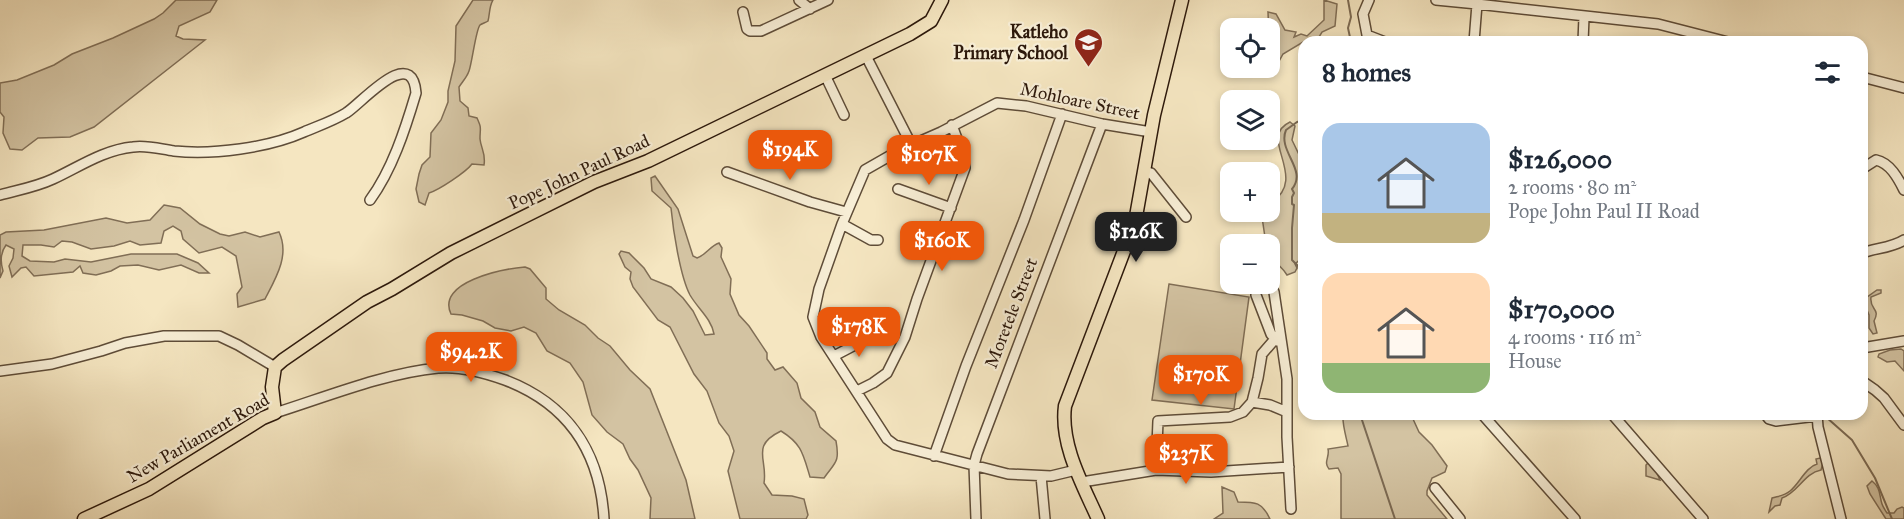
<!DOCTYPE html>
<html lang="en">
<head>
<meta charset="utf-8">
<style>
  :root { --surface:#fff; --page:#f2f2f3; --text:#1f2937; --muted:#747a83; --accent:#ea580c }
  body { margin:0; font-family:"IM FELL Great Primer",serif; background:var(--page); color:var(--text); height:100vh; display:flex; flex-direction:column; font-size:22px; white-space:nowrap }
  * { box-sizing:border-box; margin:0 }
  p { font-size:20px; color:var(--muted) }
  .icon { flex:none; width:33px; height:33px; fill:none; stroke:currentColor; stroke-width:2; stroke-linecap:round; stroke-linejoin:round }
  .map { position:relative; flex:1; overflow:hidden }
  .side { position:absolute; left:1298px; top:36px; width:570px; height:384px; display:flex; flex-direction:column; background:var(--surface); border-radius:18px; box-shadow:0 3px 9px #0003 }
  .side>* { flex:none }
  .tools { position:absolute; left:1220px; top:18px; display:grid; gap:12px }
  .tools a { display:grid; place-items:center; width:60px; height:60px; border-radius:12px; background:var(--surface); box-shadow:0 3px 9px #0003; font-size:30px }
  .price { position:absolute; translate:-50% -51px; padding:0 14px; border-radius:12px; background:var(--accent); color:#fff; font-size:20px; line-height:39px; filter:drop-shadow(0 2px 3px #0008) }
  .price::after { content:''; position:absolute; left:50%; top:36px; width:18px; height:14px; margin-left:-9px; background:inherit; clip-path:polygon(0 0,100% 0,50% 100%) }
  .price.active { background:#222; color:#fff }
  ul { padding:0; list-style:none }
  li { display:flex; align-items:center; gap:18px; height:150px; padding:0 24px }
  li span { display:grid; place-items:center; flex:none; width:168px; height:120px; border-radius:18px; color:#555 }
  li>.icon { margin-inline-start:auto }
  span .icon { width:72px; height:72px; fill:#fffc; stroke-width:1 }
  li b { font-size:26px }
  h2 { display:flex; justify-content:space-between; align-items:center; height:72px; padding:0 24px; font-size:26px }
  .map>svg:first-child { display:block }
  .green { fill:#d3c3a2; stroke:#806e56; stroke-width:1.5 }
  .lines { fill:none; stroke-linecap:round; stroke-linejoin:round }
  .stream { stroke:#7c6a53; stroke-width:2 }
  .minor-casing { stroke:#5e4c38; stroke-width:12 }
  .major-casing { stroke:#2c180b; stroke-width:15 }
  .minor { stroke:#f8efd7; stroke-width:9 }
  .major { stroke:#f5e6c1; stroke-width:12 }
  .labels { text-anchor:middle; stroke-width:4.5; stroke-linejoin:round; paint-order:stroke }
  .poi-label { font-size:18px; font-weight:bold; fill:#2c180b; stroke:#f8efd7; text-anchor:end }
  .street-label { font-size:18px; fill:#2c180b; stroke:#f8efd7 }
</style>
</head>
<body>
<div class="map">
<svg width="1904" height="519" viewBox="0 0 1904 519">
  <rect width="100%" height="100%" fill="#f5e6c1"/>
  <filter id="stains"><feTurbulence type="fractalNoise" baseFrequency=".00333" numOctaves="4"/><feColorMatrix values="0 0 0 0 .2 0 0 0 0 .09 0 0 0 0 .02 0 0 0 .5 -.17"/></filter>
  <radialGradient id="worn" r=".72"><stop offset=".6" stop-color="#630" stop-opacity="0"/><stop offset="1" stop-color="#630" stop-opacity=".3"/></radialGradient>
  <path class="green" d="M176 0H217L210 12 179 26 176 36 183 39 205 40 94 127 70 137 38 138 22 150 10 149 3 133 4 117 0 112V83L17 80 54 65 72 54 113 38 154 19 163 13Z
    M473 0H493C489 7 490 13 488 21 487 22 481 24 480 25 476 29 472 63 469 71 467 77 463 81 459 87L460 101 468 108 469 116 477 118C482 129 480 127 480 139 481 149 486 153 484 165L472 164C466 172 439 190 429 193L425 205 419 202 416 189 419 174 422 165 430 157 431 133 441 120 448 102V91L455 61 456 26Z
    M1324 0 1337 4 1335 26 1322 32 1316 42H1303L1283 54 1277 65 1268 69 1264 68H1269V52L1272 51 1273 39 1269 37 1268 12 1276 14 1285 30 1296 32 1294 37 1301 34 1307 36 1324 20Z
    M1290 122 1295 126 1292 140 1303 163 1304 256 1295 264 1297 268 1295 272 1287 275C1279 262 1269 262 1269 244H1266L1262 217 1266 212H1269L1271 203C1310 177 1256 138 1290 122Z
    M655 176 678 209 693 256 697 258C706 255 710 246 719 243L722 248 721 257 731 279 730 294 739 315 749 326 767 353V359L775 370 783 367 797 383 801 398 815 412 820 427 836 441C840 463 835 462 824 478L810 477C803 454 802 444 781 431 750 446 768 459 764 483L772 495 792 496 804 499 808 515 806 519H740L728 471 734 451 729 436 719 423 707 391 694 374 670 327 658 320 633 287 630 279 631 272 625 267 619 254 621 251 629 253 644 268 651 279 671 287 683 298 693 311 705 335 714 334C711 318 698 309 690 295 680 276 673 229 671 208L652 191 651 178Z
    M164 205 180 208 200 224 220 234 229 236 245 232 260 237 279 232C290 255 276 278 265 299L238 307 237 294 242 287 236 256 222 247 199 253 183 239 181 231 173 226 164 231 161 243 140 245 130 241 114 246 91 249 72 242 62 241 54 247 41 245H23L22 256 30 261 54 262 65 259 91 262 131 254H177L198 263 209 273H199L181 265 159 270 138 265 120 266 111 271 96 275 83 273 80 266 73 272 34 276 26 267 21 268 12 277 9 266 13 258 14 249 6 245C0 253 0 261 3 271L0 278V235L6 232 44 230 106 218 127 223 150 220Z
    M525 267 530 269 546 288V299L559 310 585 325 598 338 610 346 630 370 650 389 686 480 695 519H650L651 498 638 470 630 459 623 444 607 432 592 415 583 382 570 363 547 351 536 333 524 327 511 331 495 328 483 321 462 315 451 314C436 282 502 269 525 267Z
    M1169 284 1249 297 1234 409 1152 400Z
    M1877 290H1881V293L1871 297C1869 310 1881 308 1874 321L1877 333 1873 334 1869 328V315L1862 298 1867 297Z
    M1901 349 1904 351V371L1895 361 1887 362 1878 357 1879 354 1890 350Z
    M1343 414H1403L1413 419 1419 432 1432 445 1447 466 1445 472 1432 478 1427 491V495L1447 519H1341V474L1338 468 1329 469C1323 462 1330 457 1328 449L1348 446C1346 436 1342 424 1343 414Z
    M1820 458 1823 463 1821 470C1804 473 1798 493 1782 498L1780 505 1775 506 1769 512 1772 498C1779 496 1784 496 1790 491 1799 484 1806 467 1817 464L1816 459Z
    M1649 462 1656 471 1660 480 1646 476V465Z
    M1872 481C1881 488 1879 495 1882 504 1883 507 1885 510 1887 513H1894L1897 509 1902 507 1904 508V519H1886L1870 494 1867 486Z
    M1222 487 1234 492 1238 502C1256 502 1262 502 1270 519H1214L1223 513Z"/>
  <g class="lines">
    <path class="stream" d="M1348 0 1351 17 1348 28 1351 42
      M1304 120 1297 122 1286 130C1277 151 1308 170 1292 189L1294 193 1292 197V204L1294 205 1292 228V260L1298 266 1300 274 1304 277
      M1360 414 1395 519
      M1826 417 1852 440 1875 478 1892 519"/>
    <defs>
      <path id="minor" d="M799 0 810 9
        M1369 0 1363 14 1367 35 1385 42
        M1436 0 1477 4
        M743 12 747 29 750 31H761L828 0
        M1474 42 1477 4 1658 24 1728 42
        M1583 42 1584 17
        M866 56 911 144
        M825 75 844 115
        M1862 77 1904 88
        M1865 167 1876 160C1890 163 1898 178 1904 190
        M1144 171 1151 173 1186 217
        M727 172 810 202 846 212
        M898 189 951 208
        M0 195C18 190 36 187 53 179 79 167 103 150 133 147 147 145 160 149 174 151 213 155 268 148 304 132 318 126 333 121 346 113 360 105 412 43 416 93 405 130 392 170 370 200
        M842 224 871 240H878
        M1862 253C1875 248 1892 248 1904 240
        M1269 282 1274 292 1287 379V437L1291 509
        M1256 295 1271 334 1277 341
        M1862 348 1904 341
        M834 356 853 346 859 333
        M0 371 52 364 101 351 125 343 164 336H219L238 345 275 367
        M1862 381 1875 390 1884 398 1904 425
        M857 391 873 383 887 373 905 337 917 299 965 168 963 155 952 125
        M1252 402 1270 405 1287 412
        M275 413C326 397 385 373 438 368 461 366 483 372 505 380 568 404 600 452 604 519
        M1482 414 1575 519
        M1612 414 1703 519
        M1765 414 1769 419 1776 421 1817 416
        M1817 414 1818 427 1841 519
        M934 456 966 366 1024 220 1062 114
        M1076 470 1051 476 1008 474 895 445 887 439 821 337 813 317 819 289 842 224 865 170 900 150 941 132 997 103 1026 106 1102 124 1151 132
        M1156 470 1158 421 1230 417 1243 412 1252 402 1258 378 1262 354 1275 339
        M1041 476 1045 519
        M1082 482 1156 470 1211 472 1289 467
        M1435 488 1460 519
        M976 519 974 465 977 454 1102 124"/>
      <path id="major" d="M84 519 149 489 263 418 275 413 272 387 275 367 283 360 367 302 392 289 451 253 594 182 648 161 910 34 931 21 942 0
        M1098 519C1083 485 1060 445 1065 406L1135 222 1154 115 1182 0"/>
    </defs>
    <use href="#minor" class="minor-casing"/>
    <use href="#major" class="major-casing"/>
    <use href="#minor" class="minor"/>
    <use href="#major" class="major"/>
  </g>
  <defs>
    <symbol id="school-pin" viewBox="-11 -11 22 30"><path d="M0 17L-7.5 6A9.5 9.5 0 1 1 7.5 6Z" fill="#8f2418" stroke="#f8efd7"/><path d="M0-5L7-2L0 1L-7-2ZM-4 1L0 2.5L4 1V4Q0 6-4 4Z" fill="#fff"/></symbol>
  </defs>
  <g fill-rule="evenodd">
    <use href="#school-pin" x="1072" y="26" width="33" height="45"/>
  </g>
  <g class="labels">
    <g class="poi-label">
      <text x="1068" y="38">Katleho<tspan x="1068" dy="21">Primary School</tspan></text>
    </g>
    <g class="street-label">
      <text transform="translate(1080 101) rotate(12)" y="6">Mohloare Street</text>
      <text transform="translate(579 172) rotate(-25)" y="6">Pope John Paul Road</text>
      <text transform="translate(1011 313) rotate(-69)" y="6">Moretele Street</text>
      <text transform="translate(198 438) rotate(-30)" y="6">New Parliament Road</text>
    </g>
  </g>
  <rect width="100%" height="100%" filter="url(#stains)"/>
  <rect width="100%" height="100%" fill="url(#worn)"/>
</svg>
<div class="tools">
<a><svg class="icon" aria-label="locate" viewBox="0 0 24 24"><circle cx="12" cy="12" r="6"/><path d="M12 2v4M12 18v4M2 12h4M18 12h4"/></svg></a>
<a><svg class="icon" aria-label="layers" viewBox="0 0 24 24"><path d="M12 4l9 5-9 5-9-5zM3 14l9 5 9-5"/></svg></a>
<a>+</a>
<a>−</a>
</div>
<b class="price" style="left:790px;top:181px">$194K</b>
<b class="price" style="left:929px;top:186px">$107K</b>
<b class="price active" style="left:1136px;top:263px">$126K</b>
<b class="price" style="left:942px;top:272px">$160K</b>
<b class="price" style="left:859px;top:358px">$178K</b>
<b class="price" style="left:471px;top:383px">$94.2K</b>
<b class="price" style="left:1201px;top:406px">$170K</b>
<b class="price" style="left:1186px;top:485px">$237K</b>
<section class="side">
<h2>8 homes<svg class="icon" aria-label="filters" viewBox="0 0 24 24"><path d="M4 7h16M4 17h16"/><circle cx="9" cy="7" r="2"/><circle cx="15" cy="17" r="2"/></svg></h2>
<ul>
<li><span style="background:linear-gradient(#a9c7e8 75%,#c2b280 0)"><svg class="icon" aria-label="home" viewBox="0 0 24 24"><path d="M3 11l9-7 9 7M6 9v11h12V9"/></svg></span><div><b>$126,000</b><p>2 rooms · 80 m²</p><p>Pope John Paul II Road</p></div></li>
<li><span style="background:linear-gradient(#ffd9b3 75%,#8fb573 0)"><svg class="icon" aria-label="home" viewBox="0 0 24 24"><path d="M3 11l9-7 9 7M6 9v11h12V9"/></svg></span><div><b>$170,000</b><p>4 rooms · 116 m²</p><p>House</p></div></li>
</ul>
</section>
</div>
</body>
</html>
